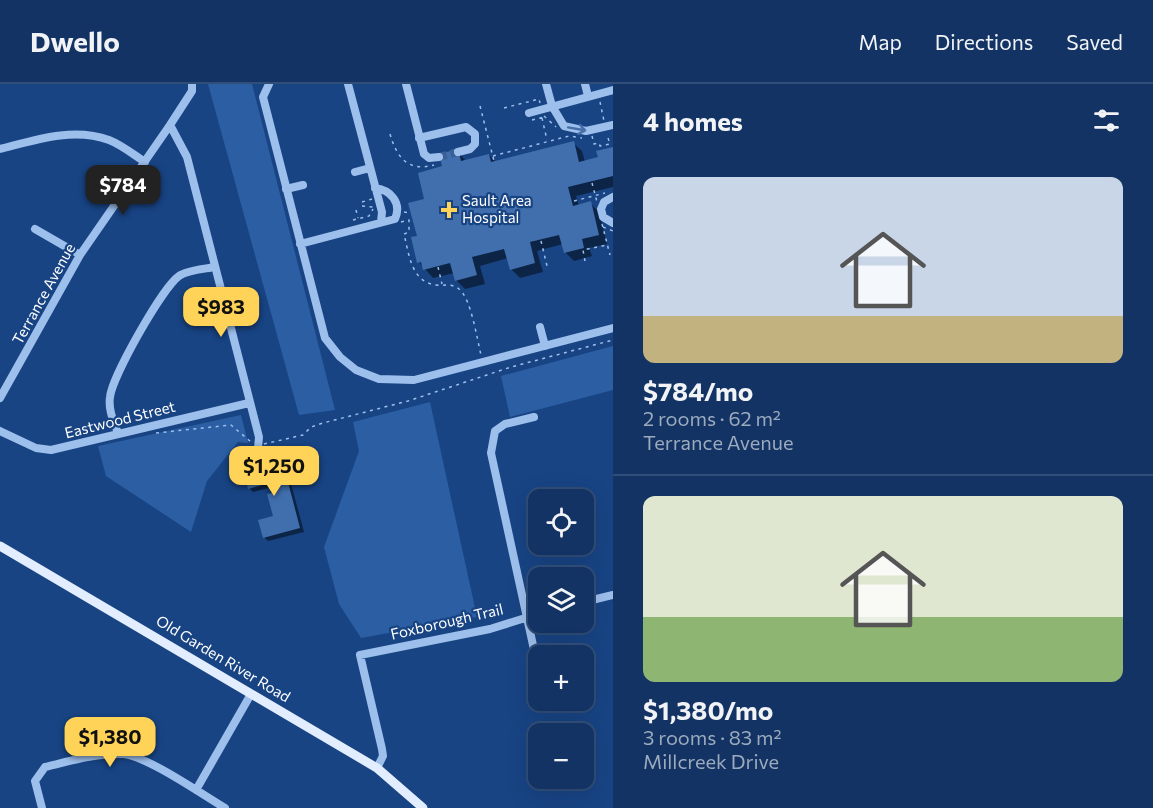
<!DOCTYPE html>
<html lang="en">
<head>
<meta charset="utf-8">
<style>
  :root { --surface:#123363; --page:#1f3f6c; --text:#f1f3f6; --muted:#9caabe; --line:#314e78; --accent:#ffd358 }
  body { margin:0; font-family:Commissioner,sans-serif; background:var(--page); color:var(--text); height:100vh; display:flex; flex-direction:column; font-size:22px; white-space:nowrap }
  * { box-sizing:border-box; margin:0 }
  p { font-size:20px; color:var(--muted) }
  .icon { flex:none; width:33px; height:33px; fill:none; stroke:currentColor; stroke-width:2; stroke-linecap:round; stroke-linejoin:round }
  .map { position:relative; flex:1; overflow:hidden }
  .side { display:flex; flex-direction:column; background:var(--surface); width:540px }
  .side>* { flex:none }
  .tools { position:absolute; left:528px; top:405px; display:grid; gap:12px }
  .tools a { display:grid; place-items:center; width:66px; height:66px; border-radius:12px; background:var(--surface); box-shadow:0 6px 24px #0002,0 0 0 2px var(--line); font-size:30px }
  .price { position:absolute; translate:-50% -51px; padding:0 14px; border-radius:12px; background:var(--accent); color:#111; font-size:20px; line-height:39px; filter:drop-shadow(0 2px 3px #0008) }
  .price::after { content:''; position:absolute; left:50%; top:36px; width:18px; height:14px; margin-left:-9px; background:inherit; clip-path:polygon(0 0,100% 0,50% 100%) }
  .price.on { background:#222; color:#fff }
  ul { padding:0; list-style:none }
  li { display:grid; align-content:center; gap:12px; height:318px; padding:0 30px }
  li+li { border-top:2px solid var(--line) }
  li span { display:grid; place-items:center; height:186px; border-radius:12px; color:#555 }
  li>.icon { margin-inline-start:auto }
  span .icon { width:108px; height:108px; fill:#fffc; stroke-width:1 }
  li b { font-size:26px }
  h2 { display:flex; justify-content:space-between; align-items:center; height:72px; padding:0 30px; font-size:26px }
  header { display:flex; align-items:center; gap:36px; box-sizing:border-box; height:84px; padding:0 30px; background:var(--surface); border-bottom:2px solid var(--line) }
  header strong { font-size:28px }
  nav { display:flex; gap:33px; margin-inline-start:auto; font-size:21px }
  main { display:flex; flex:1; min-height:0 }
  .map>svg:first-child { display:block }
  .green { fill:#2b5ea3 }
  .shadow { fill:#0007 }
  .building { fill:#416fae }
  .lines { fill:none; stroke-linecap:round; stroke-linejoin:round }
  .minor-tunnel { stroke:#3b6096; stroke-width:8; stroke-dasharray:8 4; stroke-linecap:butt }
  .path { stroke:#9dbfec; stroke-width:1.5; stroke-dasharray:3 4.5; stroke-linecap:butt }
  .minor { stroke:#9dbfec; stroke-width:8 }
  .major { stroke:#e2edff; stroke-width:9 }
  .oneway { stroke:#476fa8 }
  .poi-dot { fill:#ffd358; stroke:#184484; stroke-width:2 }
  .labels { text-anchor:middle; stroke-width:4.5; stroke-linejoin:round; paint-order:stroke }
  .poi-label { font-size:15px; fill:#fff; stroke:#184484; text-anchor:start }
  .street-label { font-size:15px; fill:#fff; stroke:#184484 }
</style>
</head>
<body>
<header>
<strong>Dwello</strong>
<nav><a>Map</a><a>Directions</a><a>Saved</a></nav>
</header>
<main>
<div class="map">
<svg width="613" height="724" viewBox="0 0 613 724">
  <rect width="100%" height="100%" fill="#184484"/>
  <path class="green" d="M208 0H252L335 326 299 331Z
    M613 262V306L510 333 501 292Z
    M430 318 477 533 361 554 339 520 324 463 359 367 353 338Z
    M241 331 248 359 238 358 207 397 191 448 106 392 98 362Z"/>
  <path class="shadow" d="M573 59 582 67 585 78 599 74 613 65V103L576 112 579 122 590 119 599 128 607 160 589 164 592 172 574 177 565 168 563 160 537 167 543 188 520 194 511 185 508 174 480 182 485 200 465 205 456 196 454 189 433 194 419 178 418 153 426 116 444 84 457 67 466 77 489 71 496 78Z
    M282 376 286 381 304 448 268 457 264 453 275 433 272 403 253 408 249 404Z"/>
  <path class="building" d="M574 57 579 78 598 73 596 67 613 63V92L568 103 573 122 591 117 599 151 582 155 584 164 564 169 559 151 530 158 535 179 510 186 504 165 472 173 477 191 455 197 450 179 423 186 421 178 417 179 411 153 417 152 408 119 424 115 418 89 442 82 439 70 458 65 461 77 489 70 491 78Z
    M282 375 300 444 263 454 258 436 273 432 267 410 272 409 269 399 248 405 243 385Z"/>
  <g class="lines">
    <path class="minor-tunnel" d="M439 73 458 68"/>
    <path class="path" d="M600 18 604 37
      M480 22 494 77
      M504 24 539 15 540 19
      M544 32 556 43
      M542 34 547 56
      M532 36 544 33
      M390 50C397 74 408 88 434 81
      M592 52 594 60 599 59 600 62 610 60 607 51
      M493 72 569 52 582 54
      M592 99 597 118
      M574 117 605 109
      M362 118 372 115
      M362 122 373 123
      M356 126 358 134
      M404 128 411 129
      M353 136 369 132 373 125
      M401 138 409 136V148L404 150C409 170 411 198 436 201 444 202 452 199 459 205 471 214 477 255 481 271
      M602 140 610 171
      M603 143 613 147
      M541 157 548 186
      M585 177 583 166 607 161
      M438 183 442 200
      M156 349 231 341 251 358
      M264 360 303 351 311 343 323 339 408 317 511 283 613 256"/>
    <path class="minor" d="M269 0 263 13 325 254 340 273 356 286 379 295 414 296 613 244
      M348 0 382 128 381 138
      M406 0 424 70 429 74 439 73
      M546 0 552 22 564 42 586 47 613 41
      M585 0 588 12
      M529 29 613 6
      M170 41 187 73 259 353 258 364
      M419 54 466 43 475 50V60L470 65 458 68
      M0 65C35 56 73 43 109 56 122 61 134 71 145 78
      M355 88 370 84
      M286 105 303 101
      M613 113 604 118 601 125 603 133 613 139
      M35 145 80 171
      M300 160 395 135C402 119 391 106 375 104
      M540 243 545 262
      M0 314 80 171 170 41 192 7V0
      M534 333 505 340 495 347 491 369 538 584
      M0 347 36 364 51 366 249 319
      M118 349C114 338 108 326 110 313 112 293 162 204 179 192 187 186 205 185 215 183
      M584 518 613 511
      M546 616V620
      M377 684 383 672 382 665 360 571 490 545 538 530
      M196 706 251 610
      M42 724 35 697 45 683C70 677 97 669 123 670 147 672 203 711 225 724"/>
    <path class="major" d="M0 462 377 684 423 724"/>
  </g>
  <defs><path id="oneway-shaft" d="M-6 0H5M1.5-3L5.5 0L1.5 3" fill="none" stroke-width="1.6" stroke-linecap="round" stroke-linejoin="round" transform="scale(1.5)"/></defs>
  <use class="oneway" href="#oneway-shaft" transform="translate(577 45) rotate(10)"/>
  <path class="poi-dot" d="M446 117h6v6h6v6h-6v6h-6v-6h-6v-6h6z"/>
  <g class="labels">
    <g class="poi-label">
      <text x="462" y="122">Sault Area<tspan x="462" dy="17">Hospital</tspan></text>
    </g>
    <g class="street-label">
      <text transform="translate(44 210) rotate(-61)" y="5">Terrance Avenue</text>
      <text transform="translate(120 336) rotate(-14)" y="5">Eastwood Street</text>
      <text transform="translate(447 538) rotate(-13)" y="5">Foxborough Trail</text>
      <text transform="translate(223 575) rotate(31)" y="5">Old Garden River Road</text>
    </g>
  </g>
</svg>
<div class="tools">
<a><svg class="icon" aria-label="locate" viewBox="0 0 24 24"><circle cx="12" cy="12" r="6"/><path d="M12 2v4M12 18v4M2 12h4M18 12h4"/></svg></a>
<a><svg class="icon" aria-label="layers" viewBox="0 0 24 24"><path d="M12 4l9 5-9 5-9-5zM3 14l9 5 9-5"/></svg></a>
<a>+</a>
<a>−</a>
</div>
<b class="price on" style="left:123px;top:132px">$784</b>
<b class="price" style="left:221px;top:254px">$983</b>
<b class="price" style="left:274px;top:413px">$1,250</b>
<b class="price" style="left:110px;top:684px">$1,380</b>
</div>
<section class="side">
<h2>4 homes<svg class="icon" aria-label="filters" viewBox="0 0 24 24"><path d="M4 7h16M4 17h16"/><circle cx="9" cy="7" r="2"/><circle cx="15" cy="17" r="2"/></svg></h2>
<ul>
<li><span style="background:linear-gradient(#c9d6e8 75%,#c2b280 0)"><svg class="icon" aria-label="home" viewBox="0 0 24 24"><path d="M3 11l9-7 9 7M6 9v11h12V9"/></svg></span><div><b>$784/mo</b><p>2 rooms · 62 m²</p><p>Terrance Avenue</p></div></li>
<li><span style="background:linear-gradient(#dfe7d0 65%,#8fb573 0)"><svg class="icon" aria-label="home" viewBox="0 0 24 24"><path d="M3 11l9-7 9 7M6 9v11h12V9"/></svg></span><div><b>$1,380/mo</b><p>3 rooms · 83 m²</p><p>Millcreek Drive</p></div></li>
</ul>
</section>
</main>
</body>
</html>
